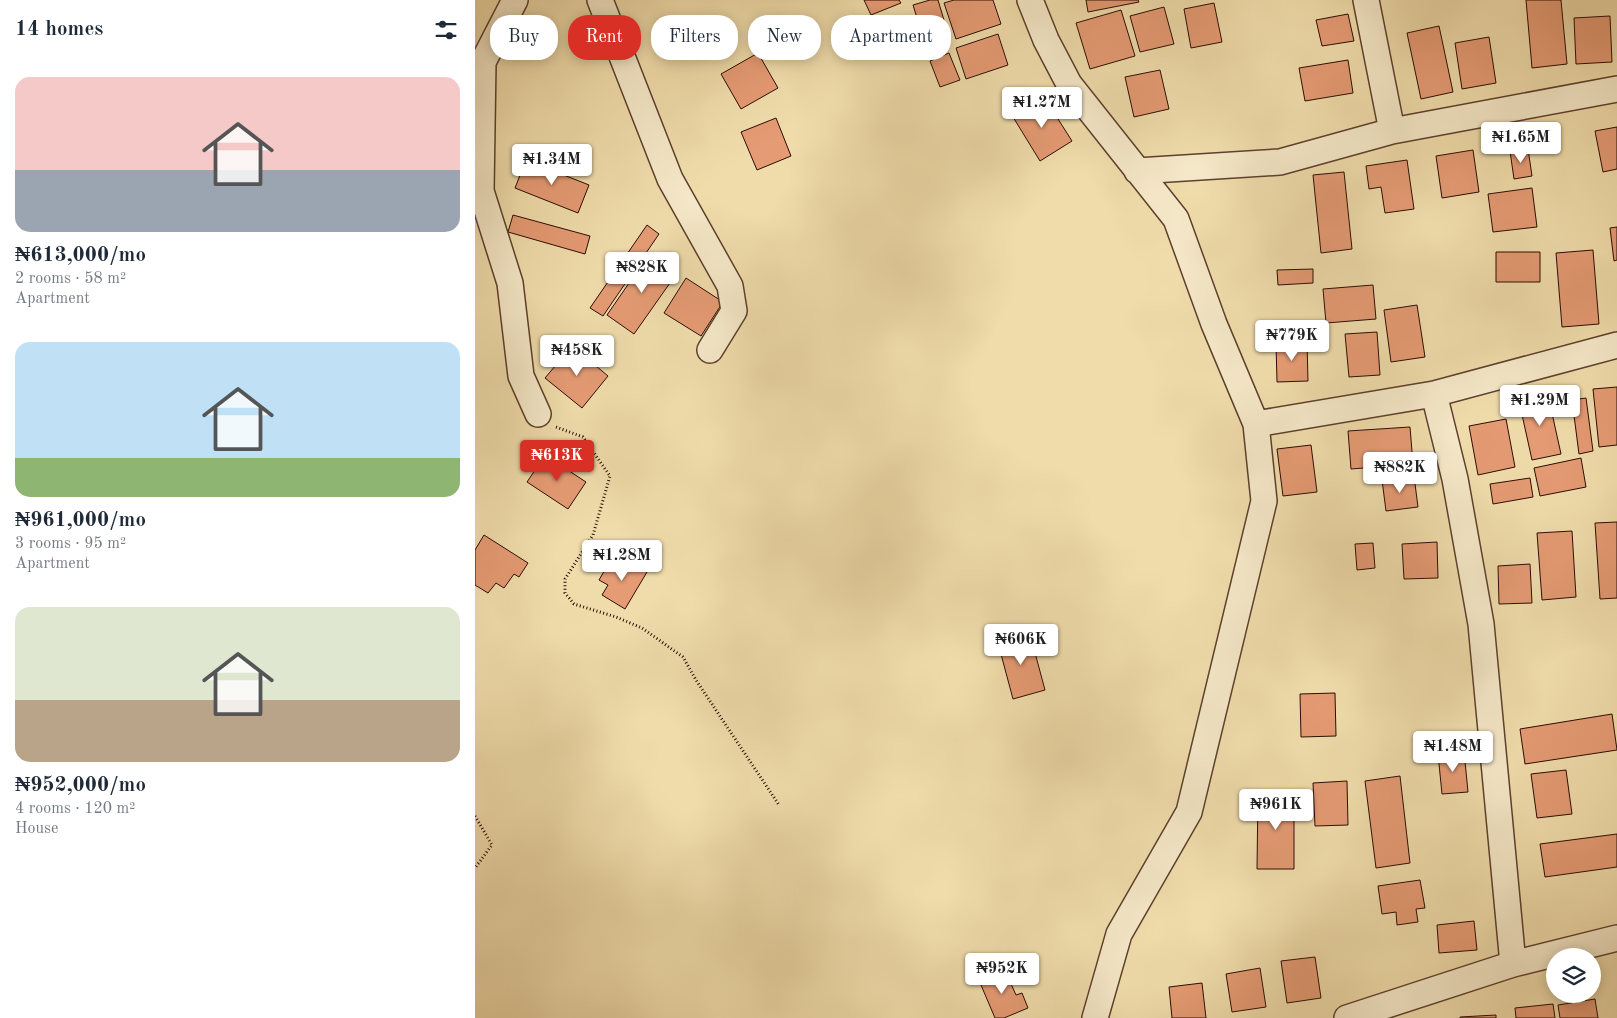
<!DOCTYPE html>
<html lang="en">
<head>
<meta charset="utf-8">
<style>
  :root { --surface:#fff; --page:#f6f6f7; --text:#1f2937; --muted:#747a83; --accent:#d93025 }
  body { margin:0; font-family:"Old Standard TT",serif; background:var(--page); color:var(--text); height:100vh; display:flex; flex-direction:column; font-size:19px; white-space:nowrap }
  * { box-sizing:border-box; margin:0 }
  p { font-size:16px; color:var(--muted) }
  .icon { flex:none; width:28px; height:28px; fill:none; stroke:currentColor; stroke-width:2; stroke-linecap:round; stroke-linejoin:round }
  .map { position:relative; flex:1; overflow:hidden }
  .panel { display:flex; flex-direction:column; background:var(--surface); width:475px }
  .panel>* { flex:none }
  .banner { position:absolute; left:15px; top:15px; width:475px; height:45px; display:flex; gap:10px }
  .tools { position:absolute; left:1071px; top:948px; display:grid; gap:10px }
  .tools a { display:grid; place-items:center; width:55px; height:55px; border-radius:50%; background:var(--surface); box-shadow:0 2px 12px #0003; font-size:25px }
  .price { position:absolute; translate:-50% -42px; padding:0 11px; border-radius:5px; background:#fff; color:#222; font-size:16px; line-height:32px; filter:drop-shadow(0 1px 2px #0008) }
  .price::after { content:''; position:absolute; left:50%; top:30px; width:15px; height:11px; margin-left:-8px; background:inherit; clip-path:polygon(0 0,100% 0,50% 100%) }
  .price.current { background:var(--accent); color:#fff }
  ul { padding:0; list-style:none }
  li { display:grid; align-content:center; gap:10px; height:265px; padding:0 15px }
  li span { display:grid; place-items:center; height:155px; border-radius:15px; color:#555 }
  li>.icon { margin-inline-start:auto }
  span .icon { width:90px; height:90px; fill:#fffc; stroke-width:1 }
  li b { font-size:21px }
  h2 { display:flex; justify-content:space-between; align-items:center; height:60px; padding:0 15px; font-size:21px }
  .pill { padding:0 18px; border-radius:20px; background:var(--surface); box-shadow:0 2px 12px #0003; font-size:18px; line-height:45px }
  .pill.current { background:var(--accent); color:#fff }
  main { display:flex; flex:1; min-height:0 }
  .map>svg:first-child { display:block }
  .building { fill:#e59b74; stroke:#2b0c03 }
  .lines { fill:none; stroke-linecap:round; stroke-linejoin:round }
  .street-casing { stroke:#5c402d; stroke-width:28 }
  .path { stroke:#2b0c03; stroke-width:3; stroke-dasharray:1 2.5; stroke-linecap:butt }
  .street { stroke:#f5e8c8; stroke-width:25 }
</style>
</head>
<body>
<main>
<section class="panel">
<h2>14 homes<svg class="icon" aria-label="filters" viewBox="0 0 24 24"><path d="M4 7h16M4 17h16"/><circle cx="9" cy="7" r="2"/><circle cx="15" cy="17" r="2"/></svg></h2>
<ul>
<li><span style="background:linear-gradient(#f6c9c9 60%,#9aa5b1 0)"><svg class="icon" aria-label="home" viewBox="0 0 24 24"><path d="M3 11l9-7 9 7M6 9v11h12V9"/></svg></span><div><b>₦613,000/mo</b><p>2 rooms · 58 m²</p><p>Apartment</p></div></li>
<li><span style="background:linear-gradient(#bfe0f5 75%,#8fb573 0)"><svg class="icon" aria-label="home" viewBox="0 0 24 24"><path d="M3 11l9-7 9 7M6 9v11h12V9"/></svg></span><div><b>₦961,000/mo</b><p>3 rooms · 95 m²</p><p>Apartment</p></div></li>
<li><span style="background:linear-gradient(#dfe7d0 60%,#b9a48a 0)"><svg class="icon" aria-label="home" viewBox="0 0 24 24"><path d="M3 11l9-7 9 7M6 9v11h12V9"/></svg></span><div><b>₦952,000/mo</b><p>4 rooms · 120 m²</p><p>House</p></div></li>
</ul>
</section>
<div class="map">
<svg width="1142" height="1018" viewBox="0 0 1142 1018">
  <rect width="100%" height="100%" fill="#f0dcab"/>
  <filter id="stains"><feTurbulence type="fractalNoise" baseFrequency=".004" numOctaves="4"/><feColorMatrix values="0 0 0 0 .2 0 0 0 0 .09 0 0 0 0 .02 0 0 0 .5 -.17"/></filter>
  <radialGradient id="worn" r=".72"><stop offset=".6" stop-color="#630" stop-opacity="0"/><stop offset="1" stop-color="#630" stop-opacity=".3"/></radialGradient>
  <path class="building" d="M389 0H424L426 3 396 15Z
    M455 0H463L474 37 450 44 438 5Z
    M479 0H518L526 24 481 39 469 3Z
    M611 0H663L664 2 613 12Z
    M1051 0H1086L1092 64 1057 68Z
    M739 3 747 42 716 48 709 9Z
    M689 7 699 44 665 52 655 16Z
    M646 10 660 56 615 69 601 23Z
    M873 14 879 41 847 46 841 20Z
    M1135 16 1137 62 1101 64 1099 18Z
    M964 26 978 92 946 99 932 33Z
    M523 34 533 65 491 79 481 48Z
    M1014 37 1021 83 987 89 980 43Z
    M283 53 303 88 266 109 246 74Z
    M474 53 485 80 465 87 455 61Z
    M873 60 878 93 830 101 824 68Z
    M685 70 694 109 659 117 650 77Z
    M569 97 597 141 565 161 538 117Z
    M301 118 316 156 282 170 266 132Z
    M1142 127V169L1128 172 1120 131Z
    M1053 149 1057 176 1039 179 1035 151Z
    M998 150 1004 192 967 198 961 156Z
    M51 160 114 185 103 213 40 188Z
    M932 160 939 209 910 213 906 187 894 189 891 166Z
    M869 172 877 249 846 253 838 175Z
    M1057 188 1062 227 1018 232 1013 194Z
    M38 215 115 236 110 254 33 232Z
    M172 225 184 234 128 316 115 308Z
    M1142 227V260L1139 261 1135 228Z
    M1118 250 1124 324 1087 327 1081 253Z
    M1021 252H1065V282H1021Z
    M174 254 202 273 159 334 132 315Z
    M838 269V283L803 285 802 270Z
    M211 278 248 302 226 336 189 313Z
    M898 285 901 319 851 323 848 289Z
    M942 305 950 357 916 362 909 310Z
    M902 332 905 375 874 377 870 334Z
    M832 342 833 381 802 382 801 343Z
    M97 346 133 376 107 408 70 378Z
    M1142 387V445L1124 447 1118 389Z
    M1073 395 1086 454 1057 460 1044 401Z
    M1111 398 1118 451 1104 454 1097 400Z
    M1031 419 1040 467 1003 475 994 426Z
    M935 427 938 464 876 469 873 431Z
    M836 445 842 492 808 496 802 449Z
    M70 455 111 482 93 509 52 482Z
    M1106 458 1111 487 1065 496 1059 468Z
    M939 476 943 507 911 511 907 480Z
    M1055 478 1058 497 1018 504 1015 484Z
    M1142 522V598L1125 599 1120 523Z
    M1097 531 1101 597 1067 600 1062 533Z
    M9 535 53 563 44 577 39 574 29 588 21 583 13 593 0 585V550Z
    M962 542 963 578 929 579 927 544Z
    M898 543 900 568 882 570 880 544Z
    M148 558 172 572 150 609 127 595 133 585 124 580 135 561 143 566Z
    M1055 564 1057 603 1024 604 1023 566Z
    M555 634 570 690 538 699 523 643Z
    M860 693 861 736 826 737 825 694Z
    M1137 714 1142 750 1050 764 1045 729Z
    M989 751 993 792 967 794 963 754Z
    M1091 770 1097 814 1062 818 1056 774Z
    M925 776 935 863 901 868 890 781Z
    M872 781 873 825 840 826 838 783Z
    M783 792H819V869H782Z
    M1142 834V867L1070 877 1065 844Z
    M945 880 950 908 941 909 943 922 922 925 921 912 907 914 903 886Z
    M999 921 1002 950 964 953 962 925Z
    M840 957 846 998 812 1003 806 961Z
    M529 968 541 995 547 993 553 1008 529 1018H520L503 978Z
    M785 968 791 1007 757 1012 751 974Z
    M727 983 731 1018H697L694 987Z
    M1120 999 1123 1018H1085L1083 1005Z
    M1078 1004 1080 1018H1041L1040 1008Z
    M1021 1015V1018H985V1017Z"/>
  <g class="lines">
    <defs>
      <path id="street" d="M40 0 8 62 6 191 35 283 46 376 63 414
        M125 0 195 179 255 286 259 311 235 350
        M555 0 571 40 594 84 701 219 739 324 781 424 959 394 1142 345
        M891 0 917 131
        M662 171 805 162 917 131 1142 89
        M959 394 980 479 1006 624 1038 964
        M620 1018 644 934 714 812 789 501 781 424
        M872 1018 1038 964 1142 938"/>
    </defs>
    <use href="#street" class="street-casing"/>
    <path class="path" d="M81 427 108 437 135 476 118 535 90 579V593L99 604 141 617 167 628 208 657 221 680 304 805
      M0 816 17 845 0 868"/>
    <use href="#street" class="street"/>
  </g>
  <rect width="100%" height="100%" filter="url(#stains)"/>
  <rect width="100%" height="100%" fill="url(#worn)"/>
</svg>
<div class="tools">
<a><svg class="icon" aria-label="layers" viewBox="0 0 24 24"><path d="M12 4l9 5-9 5-9-5zM3 14l9 5 9-5"/></svg></a>
</div>
<b class="price" style="left:567px;top:129px">₦1.27M</b>
<b class="price" style="left:1046px;top:164px">₦1.65M</b>
<b class="price" style="left:77px;top:186px">₦1.34M</b>
<b class="price" style="left:167px;top:294px">₦828K</b>
<b class="price" style="left:817px;top:362px">₦779K</b>
<b class="price" style="left:102px;top:377px">₦458K</b>
<b class="price" style="left:1065px;top:427px">₦1.29M</b>
<b class="price current" style="left:82px;top:482px">₦613K</b>
<b class="price" style="left:925px;top:494px">₦882K</b>
<b class="price" style="left:147px;top:582px">₦1.28M</b>
<b class="price" style="left:546px;top:666px">₦606K</b>
<b class="price" style="left:978px;top:773px">₦1.48M</b>
<b class="price" style="left:801px;top:831px">₦961K</b>
<b class="price" style="left:527px;top:995px">₦952K</b>
<div class="banner">
<a class="pill">Buy</a>
<a class="pill current">Rent</a>
<a class="pill">Filters</a>
<a class="pill">New</a>
<a class="pill">Apartment</a>
</div>
</div>
</main>
</body>
</html>
